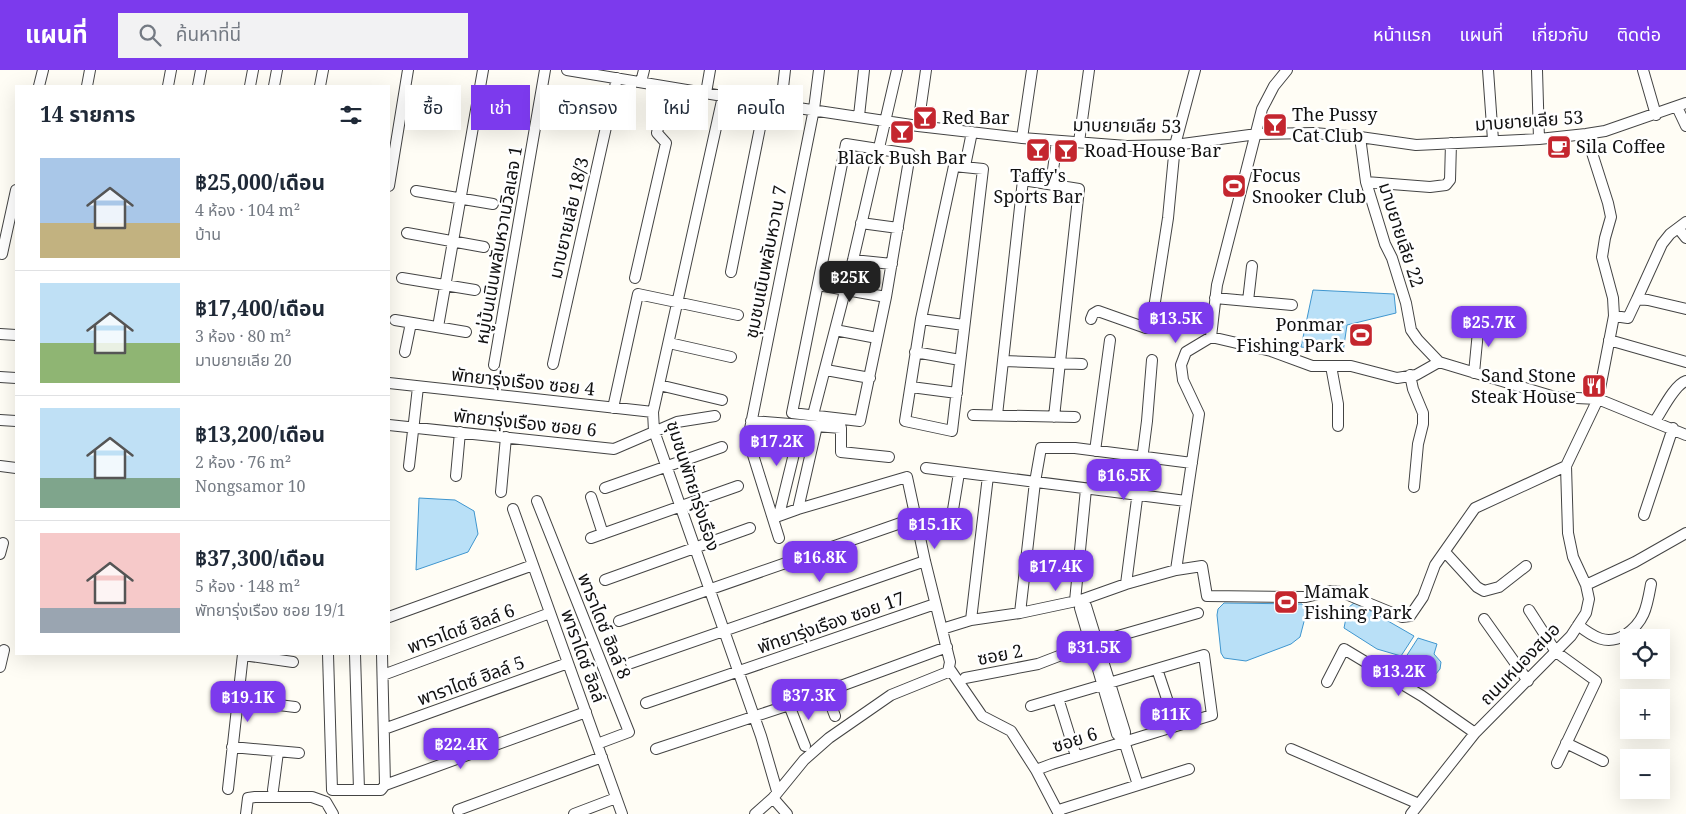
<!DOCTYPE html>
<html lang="th">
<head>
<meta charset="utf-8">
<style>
  :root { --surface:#fff; --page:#f2f2f3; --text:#1f2937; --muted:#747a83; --line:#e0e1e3; --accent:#7c3aed }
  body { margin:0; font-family:"Noto Serif","Noto Sans Thai",serif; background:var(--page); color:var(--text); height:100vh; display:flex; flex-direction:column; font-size:19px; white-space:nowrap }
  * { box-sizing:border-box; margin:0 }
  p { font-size:16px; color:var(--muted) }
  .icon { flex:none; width:28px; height:28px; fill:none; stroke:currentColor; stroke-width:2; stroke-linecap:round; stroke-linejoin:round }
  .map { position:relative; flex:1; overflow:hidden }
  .sheet { position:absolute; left:15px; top:15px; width:375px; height:570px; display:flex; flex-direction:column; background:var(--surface); border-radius:0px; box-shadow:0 5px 20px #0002 }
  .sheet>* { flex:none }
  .banner { position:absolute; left:405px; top:15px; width:475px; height:45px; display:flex; gap:10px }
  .controls { position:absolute; left:1620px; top:559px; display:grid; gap:10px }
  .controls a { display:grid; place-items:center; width:50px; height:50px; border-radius:0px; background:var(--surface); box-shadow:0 5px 20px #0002; font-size:25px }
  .price { position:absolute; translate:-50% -42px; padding:0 11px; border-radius:10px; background:var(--accent); color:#fff; font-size:16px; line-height:32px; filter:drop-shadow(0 1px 2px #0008) }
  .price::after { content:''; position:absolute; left:50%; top:30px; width:15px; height:11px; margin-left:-8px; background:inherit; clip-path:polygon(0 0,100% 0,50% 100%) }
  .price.active { background:#222; color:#fff }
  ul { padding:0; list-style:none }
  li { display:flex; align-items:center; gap:15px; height:125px; padding:0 25px }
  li+li { border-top:1px solid var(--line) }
  li span { display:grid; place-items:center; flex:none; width:140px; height:100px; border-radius:0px; color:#555 }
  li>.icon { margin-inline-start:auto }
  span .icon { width:60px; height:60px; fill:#fffc; stroke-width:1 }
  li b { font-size:21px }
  h2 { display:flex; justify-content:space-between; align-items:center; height:60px; padding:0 25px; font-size:21px }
  .tag { padding:0 18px; border-radius:0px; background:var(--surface); box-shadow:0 5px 20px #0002; font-size:18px; line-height:45px }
  .tag.active { background:var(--accent); color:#fff }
  header { display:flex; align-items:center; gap:30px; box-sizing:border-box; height:70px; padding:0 25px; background:var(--accent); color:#fff }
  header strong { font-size:24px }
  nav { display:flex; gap:28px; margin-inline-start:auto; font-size:18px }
  .search { width:350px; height:45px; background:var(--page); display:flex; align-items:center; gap:12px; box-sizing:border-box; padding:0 18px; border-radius:0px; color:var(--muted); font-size:19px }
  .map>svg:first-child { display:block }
  .water { fill:#b9e0f7; stroke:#3f96cf }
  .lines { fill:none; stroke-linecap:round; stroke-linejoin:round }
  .minor-casing { stroke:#444; stroke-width:12 }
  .minor { stroke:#fff; stroke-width:10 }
  .labels { text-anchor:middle; stroke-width:5; stroke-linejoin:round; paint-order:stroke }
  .poi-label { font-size:18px; fill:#111; stroke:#fff; text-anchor:start }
  .street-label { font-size:18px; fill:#111; stroke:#fff }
</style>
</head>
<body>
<header>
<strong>แผนที่</strong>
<div class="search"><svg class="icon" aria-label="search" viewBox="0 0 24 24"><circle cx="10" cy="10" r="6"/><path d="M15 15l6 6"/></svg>ค้นหาที่นี่</div>
<nav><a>หน้าแรก</a><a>แผนที่</a><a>เกี่ยวกับ</a><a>ติดต่อ</a></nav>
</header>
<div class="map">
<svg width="1686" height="744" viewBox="0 0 1686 744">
  <rect width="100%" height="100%" fill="#fffdf5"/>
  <path class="water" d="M1313 220 1394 224 1396 243 1347 255 1343 282 1301 277Z
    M419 428 455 430 474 441 478 464 468 482 416 500Z
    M1355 532 1414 566 1401 586 1377 579 1344 558 1348 538Z
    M1224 533 1302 534 1307 540 1300 567 1291 574 1246 591 1224 588 1221 583 1217 545 1218 539Z
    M1418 568 1437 574 1434 584 1441 592 1440 599 1431 610 1421 611 1402 593Z"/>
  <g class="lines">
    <defs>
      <path id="minor" d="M567 0 765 33 918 56 1022 68 1127 76 1175 75 1257 64 1314 63 1360 67 1416 75 1539 69 1586 64 1605 61 1686 33
        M1488 0 1493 70
        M1537 0 1539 69
        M1643 0 1656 45
        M641 12 644 0
        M39 16 43 0
        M87 16 90 0
        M168 16 171 0
        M198 16 201 0
        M250 16 253 0
        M274 16 277 0
        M320 16 323 0
        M706 23 710 0
        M723 26 653 342 654 361 761 666 777 721
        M781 35 785 0
        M1677 37 1686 56
        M859 46 864 0
        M918 56 926 0
        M1360 67 1366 112 1385 174 1392 188 1406 233 1411 260 1418 270 1439 292 1555 327 1598 329 1686 365
        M1022 68 1032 0
        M1079 72 1089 0
        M846 74 910 84 886 227 860 351 792 343Z
        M954 96 983 99 952 361 905 351 921 249Z
        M965 96 972 62
        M1366 112 1430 117 1446 115 1450 110 1451 73
        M1051 114 1057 71
        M389 116 408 0
        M416 121 493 134
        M861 153 898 158
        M1678 158 1686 168
        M407 163 484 177
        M2 184 16 120
        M853 190 892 194
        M731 202 765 33
        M402 208 475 220
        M635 208 666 73 657 63 666 17
        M818 215 886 227
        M1215 228 1292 235
        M1637 229 1662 174 1670 164 1686 152
        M1248 231 1252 196
        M1614 246 1628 248 1637 229 1648 230 1686 239
        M921 249 964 255
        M1091 249 1093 244 1098 241 1146 258 1149 256 1152 251 1168 148 1175 75 1195 0
        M395 250 466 262
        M438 257 483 0
        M835 260 877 268
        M0 264 16 265
        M1211 267 1271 281 1312 296H1351L1397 308 1416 305 1439 292
        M1609 270 1686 292
        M669 273 731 287
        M405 282 411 253
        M915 282 960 290
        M1003 291 1082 294
        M553 294 617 8
        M494 295 545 0
        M1331 296 1338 334V356
        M826 300 870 308
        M1474 303 1479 251
        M1410 305 1413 319 1423 343V354L1418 374 1414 417
        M0 307 16 308
        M389 313 653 342
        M659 315 722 330
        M911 317 957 323
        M613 338 638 224 738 245
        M813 345 853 190 897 0
        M973 345 1075 347
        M997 345 1023 110 1079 119 1054 347
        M0 350 16 351
        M751 351 841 358V382L889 387
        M1655 351C1662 341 1674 315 1686 311
        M389 355 614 379 677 352 715 346
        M1095 381 1110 270
        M0 396 16 398
        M409 396 418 317
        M926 398 1186 431
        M456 406 460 362
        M605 418 722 377
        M501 422 506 367
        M591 427 603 464
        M537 431 629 662 597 674
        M513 439 622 744
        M798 439 817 356
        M779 445 801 355
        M1644 445 1673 358
        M917 455 950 458 959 403
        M591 468 738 416
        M779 468 748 369 814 39 819 0
        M1445 482 1477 517 1484 521 1499 517 1526 496
        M0 484 3 473
        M1176 500 1199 344 1183 310 1181 295 1186 282 1211 267 1217 215 1262 39 1274 16 1287 0
        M605 510 750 458
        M1126 514 1147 351 1152 290
        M1586 515 1635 492 1686 463
        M1081 530 1080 538 1117 664 1124 671 1138 715
        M1075 531 1086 419
        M1086 536 1125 662 1124 671
        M1529 540 1556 582 1596 611 1557 693
        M1020 543 1035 412 1041 378H1075L1192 393
        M389 547 533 495
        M1484 549 1528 611
        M971 550 988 406
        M619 551 915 448
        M1578 555C1593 567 1607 576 1625 565 1645 552 1647 536 1651 514
        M942 559 971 550 1020 543 1081 530 1126 514 1176 500 1202 496 1207 526 1306 527 1331 521 1341 522 1402 547 1410 546 1423 527 1435 495 1475 438 1566 396
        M328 584 332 720H381L385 715 586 642
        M355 584 359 720
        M382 584 385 715
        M243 585 293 592
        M631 593 925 491
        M0 597 4 580
        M949 598 982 646 1011 661 1036 700 1059 744
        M1157 599 1176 656
        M383 605 550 543
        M965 608 1038 594 1090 574 1198 543
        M1327 612 1344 579 1422 626 1475 663
        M826 622 835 646
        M1058 628 1076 686
        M238 630 295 637
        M646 633 935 534
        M789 635 805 676
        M1031 636 1204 585 1212 645 1052 694 1036 700
        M384 659 568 593
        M1566 673 1603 691
        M232 677 299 683
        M656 679 789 635 947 577
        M1291 679 1419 734
        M228 719 243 584
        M273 720 278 682
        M773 728 787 744
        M1062 739 1189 699
        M458 740 602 687
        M246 744 248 728 255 727H312L326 732 333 744
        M574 744 616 728
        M755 744 773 728 804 690 829 668 891 625 948 602 950 592 925 491 907 407 798 439 773 448
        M1411 744 1475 663 1571 566 1586 543 1589 529 1586 515 1573 487 1568 463 1566 396 1598 329 1614 246 1613 228 1602 187 1605 168 1611 147 1608 133 1586 64"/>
    </defs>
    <use href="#minor" class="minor-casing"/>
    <use href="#minor" class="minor"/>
  </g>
  <defs>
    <symbol id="bar-square" viewBox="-11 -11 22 22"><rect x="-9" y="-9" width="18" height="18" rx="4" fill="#c4262e" stroke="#fff"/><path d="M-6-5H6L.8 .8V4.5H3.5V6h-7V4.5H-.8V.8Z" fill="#fff"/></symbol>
    <symbol id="cafe-square" viewBox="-11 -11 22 22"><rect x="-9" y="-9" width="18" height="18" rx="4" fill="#c4262e" stroke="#fff"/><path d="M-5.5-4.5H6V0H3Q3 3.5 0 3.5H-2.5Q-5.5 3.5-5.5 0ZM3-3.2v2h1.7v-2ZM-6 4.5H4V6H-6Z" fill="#fff"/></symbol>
    <symbol id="stadium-square" viewBox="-11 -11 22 22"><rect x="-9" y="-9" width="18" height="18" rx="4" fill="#c4262e" stroke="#fff"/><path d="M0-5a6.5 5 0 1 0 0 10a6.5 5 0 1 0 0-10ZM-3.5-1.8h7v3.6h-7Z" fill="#fff"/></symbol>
    <symbol id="restaurant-square" viewBox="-11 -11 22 22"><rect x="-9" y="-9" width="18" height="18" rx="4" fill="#c4262e" stroke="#fff"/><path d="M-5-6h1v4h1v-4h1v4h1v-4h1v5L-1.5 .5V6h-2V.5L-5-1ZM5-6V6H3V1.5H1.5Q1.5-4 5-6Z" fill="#fff"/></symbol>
  </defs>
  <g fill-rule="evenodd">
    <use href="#bar-square" x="911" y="34" width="28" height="28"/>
    <use href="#bar-square" x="1261" y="41" width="28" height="28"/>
    <use href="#bar-square" x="888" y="48" width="28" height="28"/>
    <use href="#cafe-square" x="1545" y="63" width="28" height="28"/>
    <use href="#bar-square" x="1024" y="66" width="28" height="28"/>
    <use href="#bar-square" x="1052" y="67" width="28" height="28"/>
    <use href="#stadium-square" x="1220" y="102" width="28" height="28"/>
    <use href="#stadium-square" x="1347" y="251" width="28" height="28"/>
    <use href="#restaurant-square" x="1580" y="302" width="28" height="28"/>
    <use href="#stadium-square" x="1272" y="518" width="28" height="28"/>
  </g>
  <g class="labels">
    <g class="poi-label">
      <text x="1292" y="51">The Pussy<tspan x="1292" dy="21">Cat Club</tspan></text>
      <text x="942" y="54">Red Bar</text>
      <text x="1576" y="83">Sila Coffee</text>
      <text x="1084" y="87">Road House Bar</text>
      <text x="902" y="94" text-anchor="middle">Black Bush Bar</text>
      <text x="1038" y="112" text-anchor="middle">Taffy's<tspan x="1038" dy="21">Sports Bar</tspan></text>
      <text x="1252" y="112">Focus<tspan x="1252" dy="21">Snooker Club</tspan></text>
      <text x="1344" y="261" text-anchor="end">Ponmar<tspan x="1344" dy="21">Fishing Park</tspan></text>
      <text x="1576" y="312" text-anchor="end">Sand Stone<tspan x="1576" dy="21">Steak House</tspan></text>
      <text x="1304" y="528">Mamak<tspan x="1304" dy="21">Fishing Park</tspan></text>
    </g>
    <g class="street-label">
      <text transform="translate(1529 51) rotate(-4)" y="6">มาบยายเลีย 53</text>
      <text transform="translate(1127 56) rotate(1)" y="6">มาบยายเลีย 53</text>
      <text transform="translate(569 148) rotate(-77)" y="6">มาบยายเลีย 18/3</text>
      <text transform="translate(1401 165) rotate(72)" y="6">มาบยายเลีย 22</text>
      <text transform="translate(499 175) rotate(-80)" y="6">หมู่บ้นเนินพลับหวานวิลเลจ 1</text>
      <text transform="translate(766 192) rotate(-79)" y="6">ชุมชนเนินพลับหวาน 7</text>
      <text transform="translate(523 312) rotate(6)" y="6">พัทยารุ่งเรือง ซอย 4</text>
      <text transform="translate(525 353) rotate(6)" y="6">พัทยารุ่งเรือง ซอย 6</text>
      <text transform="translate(693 416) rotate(72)" y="6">ชุมชนพัทยารุ่งเรือง</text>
      <text transform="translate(831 553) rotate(-19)" y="6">พัทยารุ่งเรือง ซอย 17</text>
      <text transform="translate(604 556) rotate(68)" y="6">พาราไดซ์ ฮิลล์ 8</text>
      <text transform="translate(461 559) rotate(-20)" y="6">พาราไดซ์ ฮิลล์ 6</text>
      <text transform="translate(1000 585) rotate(-11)" y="6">ซอย 2</text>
      <text transform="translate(583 586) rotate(70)" y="6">พาราไดซ์ ฮิลล์</text>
      <text transform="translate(1520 594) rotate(-46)" y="6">ถนนหนองสมอ</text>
      <text transform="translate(471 611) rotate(-20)" y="6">พาราไดซ์ ฮิลล์ 5</text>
      <text transform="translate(1075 670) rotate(-17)" y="6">ซอย 6</text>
    </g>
  </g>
</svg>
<div class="controls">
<a><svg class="icon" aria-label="locate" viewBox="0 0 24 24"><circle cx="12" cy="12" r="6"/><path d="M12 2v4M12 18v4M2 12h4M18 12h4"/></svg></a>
<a>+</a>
<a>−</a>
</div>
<b class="price active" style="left:850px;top:233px">฿25K</b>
<b class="price" style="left:1176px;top:274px">฿13.5K</b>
<b class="price" style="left:1489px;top:278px">฿25.7K</b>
<b class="price" style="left:777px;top:397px">฿17.2K</b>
<b class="price" style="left:1124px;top:431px">฿16.5K</b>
<b class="price" style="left:935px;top:480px">฿15.1K</b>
<b class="price" style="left:820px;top:513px">฿16.8K</b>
<b class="price" style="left:1056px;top:522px">฿17.4K</b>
<b class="price" style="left:1094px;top:603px">฿31.5K</b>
<b class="price" style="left:1399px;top:627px">฿13.2K</b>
<b class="price" style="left:809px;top:651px">฿37.3K</b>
<b class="price" style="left:248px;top:653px">฿19.1K</b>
<b class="price" style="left:1171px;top:670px">฿11K</b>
<b class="price" style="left:461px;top:700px">฿22.4K</b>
<div class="banner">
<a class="tag">ซื้อ</a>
<a class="tag active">เช่า</a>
<a class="tag">ตัวกรอง</a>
<a class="tag">ใหม่</a>
<a class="tag">คอนโด</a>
</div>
<section class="sheet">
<h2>14 รายการ<svg class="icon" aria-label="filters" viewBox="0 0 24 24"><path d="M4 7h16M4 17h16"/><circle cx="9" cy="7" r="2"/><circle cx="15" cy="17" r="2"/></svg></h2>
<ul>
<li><span style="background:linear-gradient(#a9c7e8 65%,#c2b280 0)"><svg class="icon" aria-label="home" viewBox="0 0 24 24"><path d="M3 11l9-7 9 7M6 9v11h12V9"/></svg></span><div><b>฿25,000/เดือน</b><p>4 ห้อง · 104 m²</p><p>บ้าน</p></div></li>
<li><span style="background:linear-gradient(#bfe0f5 60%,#8fb573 0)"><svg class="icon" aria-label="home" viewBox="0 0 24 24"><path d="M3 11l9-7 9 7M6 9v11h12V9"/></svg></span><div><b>฿17,400/เดือน</b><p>3 ห้อง · 80 m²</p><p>มาบยายเลีย 20</p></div></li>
<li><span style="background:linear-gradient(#bfe0f5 70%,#7fa58c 0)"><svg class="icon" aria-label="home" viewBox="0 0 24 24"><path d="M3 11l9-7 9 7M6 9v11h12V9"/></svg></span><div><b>฿13,200/เดือน</b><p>2 ห้อง · 76 m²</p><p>Nongsamor 10</p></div></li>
<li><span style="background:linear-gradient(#f6c9c9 75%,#9aa5b1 0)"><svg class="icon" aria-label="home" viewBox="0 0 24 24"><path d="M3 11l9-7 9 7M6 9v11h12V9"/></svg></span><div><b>฿37,300/เดือน</b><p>5 ห้อง · 148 m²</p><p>พัทยารุ่งเรือง ซอย 19/1</p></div></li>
</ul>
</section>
</div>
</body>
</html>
